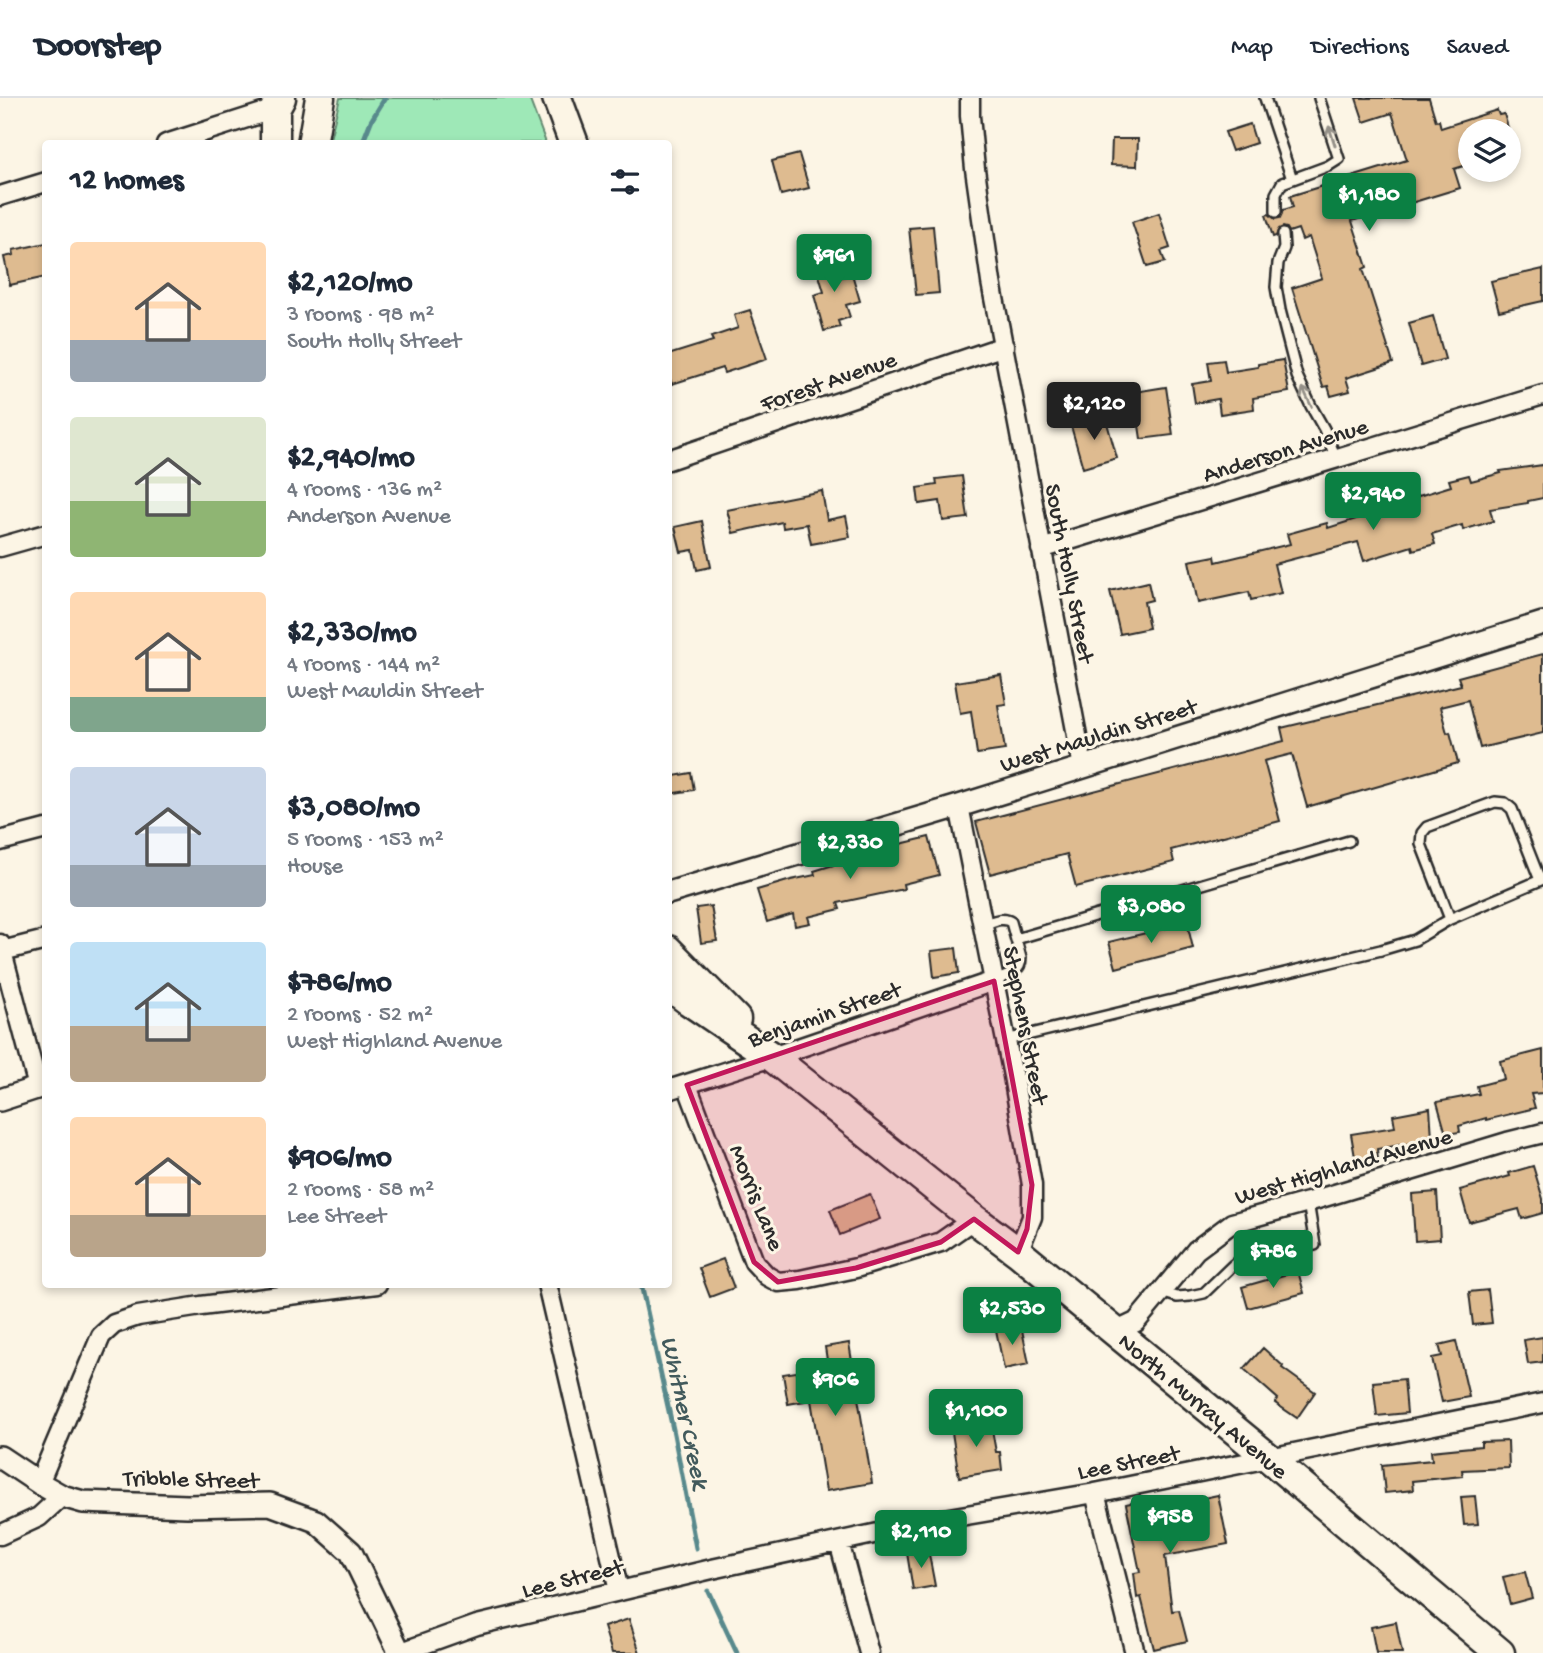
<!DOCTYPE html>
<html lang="en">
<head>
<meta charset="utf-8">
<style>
  :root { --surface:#fff; --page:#f2f2f3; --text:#1f2937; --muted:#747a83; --line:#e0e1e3; --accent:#0b8043 }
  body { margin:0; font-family:"Gochi Hand",sans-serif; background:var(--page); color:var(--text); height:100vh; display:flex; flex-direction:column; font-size:26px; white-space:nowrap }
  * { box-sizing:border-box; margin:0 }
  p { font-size:23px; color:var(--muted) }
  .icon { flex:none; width:38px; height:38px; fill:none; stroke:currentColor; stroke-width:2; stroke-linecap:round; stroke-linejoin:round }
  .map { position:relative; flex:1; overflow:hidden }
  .sheet { position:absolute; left:42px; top:42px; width:630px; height:1148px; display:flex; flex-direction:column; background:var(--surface); border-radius:7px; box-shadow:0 4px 10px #0003 }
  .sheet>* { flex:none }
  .tools { position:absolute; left:1458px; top:21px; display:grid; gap:14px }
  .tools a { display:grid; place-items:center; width:63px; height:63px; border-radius:50%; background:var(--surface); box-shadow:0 4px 10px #0003; font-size:35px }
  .price { position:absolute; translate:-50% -60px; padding:0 16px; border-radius:7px; background:var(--accent); color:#fff; font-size:23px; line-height:46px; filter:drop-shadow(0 2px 4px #0008) }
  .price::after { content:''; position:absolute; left:50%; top:42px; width:21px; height:16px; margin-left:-10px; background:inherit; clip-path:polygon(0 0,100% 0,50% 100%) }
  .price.on { background:#222; color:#fff }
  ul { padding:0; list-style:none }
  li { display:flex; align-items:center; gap:21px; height:175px; padding:0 28px }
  li span { display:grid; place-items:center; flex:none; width:196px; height:140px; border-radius:7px; color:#555 }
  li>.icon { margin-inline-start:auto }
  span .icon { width:84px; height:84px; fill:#fffc; stroke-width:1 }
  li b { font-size:30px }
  h2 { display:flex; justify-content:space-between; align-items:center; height:84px; padding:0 28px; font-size:30px }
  header { display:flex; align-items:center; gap:42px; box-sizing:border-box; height:98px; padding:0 35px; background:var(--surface); border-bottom:2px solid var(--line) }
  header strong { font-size:33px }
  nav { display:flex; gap:38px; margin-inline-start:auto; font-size:24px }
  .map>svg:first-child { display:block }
  .green { fill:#9ee8b7; stroke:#648a71; stroke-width:2 }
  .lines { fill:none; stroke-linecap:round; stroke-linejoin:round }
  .stream { stroke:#58898c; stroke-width:5 }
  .building { fill:#debb90; stroke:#2b2b2b; stroke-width:2 }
  .service-casing { stroke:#2b2b2b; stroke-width:14 }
  .minor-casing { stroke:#2b2b2b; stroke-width:23 }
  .tertiary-casing { stroke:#2b2b2b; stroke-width:26 }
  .primary-casing { stroke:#2b2b2b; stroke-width:33 }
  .service { stroke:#fcf5e5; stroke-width:9 }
  .minor { stroke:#fcf5e5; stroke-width:18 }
  .tertiary { stroke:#fcf5e5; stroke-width:21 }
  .primary { stroke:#fcf5e5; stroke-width:28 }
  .oneway { stroke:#949088 }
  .marked { fill:#c2185b; fill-opacity:0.2; stroke:#c2185b; stroke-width:5; stroke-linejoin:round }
  .labels { text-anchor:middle; stroke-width:6; stroke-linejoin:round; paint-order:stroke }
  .street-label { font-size:24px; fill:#2b2b2b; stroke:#fcf5e5 }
  .water-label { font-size:26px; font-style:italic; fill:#425a5c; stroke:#fcf5e5 }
</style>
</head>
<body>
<header>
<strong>Doorstep</strong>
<nav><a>Map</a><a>Directions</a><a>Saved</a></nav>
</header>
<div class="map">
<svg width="1543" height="1555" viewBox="0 0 1543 1555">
  <rect width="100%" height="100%" fill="#fcf5e5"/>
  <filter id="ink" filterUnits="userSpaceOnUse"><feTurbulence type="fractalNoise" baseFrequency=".0143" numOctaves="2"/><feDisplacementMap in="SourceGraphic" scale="14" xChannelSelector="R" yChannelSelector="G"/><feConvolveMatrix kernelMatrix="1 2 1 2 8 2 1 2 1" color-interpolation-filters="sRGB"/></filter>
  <g filter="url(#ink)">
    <path class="green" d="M340 0H529L546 45H329Z"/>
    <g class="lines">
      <path class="stream" d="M362 46 371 23 385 0
        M641 1186 674 1336 696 1450
        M708 1493 737 1555"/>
    </g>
    <path class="building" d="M1356 0H1429L1436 23 1439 22 1441 30 1497 12 1499 17 1504 16 1509 33H1470V66L1454 71 1460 90 1352 123 1367 169 1363 171 1393 265 1346 280 1350 293 1331 298 1328 288 1323 289 1292 190 1322 180 1309 139 1302 142 1298 131 1289 134 1287 130 1283 129 1279 131 1276 138 1273 139 1266 117 1269 116 1275 121 1280 120 1283 112 1293 109 1290 98 1407 62 1392 15 1364 24Z
      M1250 26 1256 45 1232 53 1225 34Z
      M1112 41H1138L1137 68 1111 67Z
      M799 56 809 90 781 97 772 63Z
      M1159 115 1170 150 1161 153 1165 164 1147 169 1132 124Z
      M933 128 939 195 916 197 909 130Z
      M46 145V179L10 187 4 159 14 157 13 152Z
      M836 158 842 179 852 176 860 203 846 207 850 219 838 223 840 229 824 233 814 197 824 194 815 164Z
      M1543 171V203L1499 213 1491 183Z
      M750 212 767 261 724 275 722 270 672 286 668 276V257L713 243 711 239 738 230 734 217Z
      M1433 218 1445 261 1421 268 1409 225Z
      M1224 262 1226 274 1258 269V266L1283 262 1289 294 1253 300 1254 311 1220 316 1218 301 1195 305 1192 286 1211 283 1208 264Z
      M1166 289 1173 337 1141 341 1134 294Z
      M1105 318 1117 360 1083 370 1071 328Z
      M1543 367V400L1528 403V405L1490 411 1493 423 1463 432 1462 427 1432 436 1435 446 1413 452 1412 448 1364 463 1358 444 1274 466 1281 495 1251 502 1249 494 1198 505 1189 463 1215 458 1216 464 1290 446 1287 436 1327 425 1328 430 1400 407 1399 404 1451 388 1449 382 1469 377 1471 383 1501 375 1500 373Z
      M962 378 968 420 943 423 940 403 919 406 917 390 937 387 936 381Z
      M822 393 827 422 846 418 850 439 811 446 807 426 783 430 782 424 733 435 727 412Z
      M702 423 711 469 697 472 693 452 681 454 675 429Z
      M1148 484 1152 502 1144 504 1149 530 1120 536 1110 493Z
      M1543 556V635L1480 650 1468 602 1440 609 1447 635 1450 634 1458 665 1307 709 1292 656 1264 663 1280 723 1171 752 1174 764 1076 789 1067 756 990 776 976 724 1284 643 1281 630 1461 587 1458 579Z
      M1001 577 1006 606 998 607 1005 652 977 656 971 613 960 615 955 584Z
      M691 675 694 692 668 696V679Z
      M929 739 939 777 903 786 904 791 838 805 840 811 808 819 810 825 795 828 793 816 767 824 757 792 791 782 815 777 814 773 843 764 874 759 872 749 895 744 896 747Z
      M711 808 717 843 701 845 696 810Z
      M1187 825 1193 850 1116 870 1109 844Z
      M956 850 959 875 934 879 931 853Z
      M1543 952V995L1531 996 1535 1010 1486 1022V1020L1459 1028 1460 1034 1446 1036 1437 1004 1479 996 1477 988 1504 981 1500 963Z
      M1430 1010 1432 1039 1423 1040 1424 1043 1377 1051 1378 1062 1356 1065 1351 1036 1395 1029 1393 1017Z
      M1533 1068 1543 1101V1115L1522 1121 1519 1111 1469 1124 1460 1092 1510 1078 1509 1075Z
      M1437 1094 1440 1141 1415 1143 1412 1096Z
      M870 1096 880 1121 840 1137 830 1112Z
      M723 1161 734 1190 710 1199 699 1170Z
      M1298 1173 1304 1195 1248 1210 1242 1189Z
      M1488 1192 1492 1225 1473 1227 1469 1194Z
      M1021 1227 1029 1266 1004 1271 996 1232Z
      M1543 1239V1264L1528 1266 1524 1242Z
      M1456 1243 1469 1299 1442 1304 1432 1260 1442 1258 1439 1247Z
      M849 1245 872 1385 826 1393 811 1302 788 1306 783 1276 828 1269 825 1249Z
      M1263 1250 1283 1268 1282 1270 1315 1294 1297 1320 1275 1305 1278 1301 1244 1271Z
      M1404 1281 1407 1315 1377 1318 1373 1284Z
      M990 1321 996 1354H1000L1002 1372 959 1379 951 1328Z
      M1508 1343 1509 1370 1462 1372 1463 1378 1412 1383 1413 1392 1385 1395 1382 1367 1432 1362 1431 1353 1481 1348V1344Z
      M1218 1397 1228 1446 1165 1458 1172 1513 1179 1512 1187 1543 1154 1551 1141 1499 1137 1500 1134 1475 1140 1474 1126 1406 1158 1399 1160 1409Z
      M1475 1398 1478 1426 1464 1427 1461 1399Z
      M928 1451 935 1488 913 1492 907 1455Z
      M1525 1474 1532 1500 1510 1506 1503 1479Z
      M629 1521 640 1555H612L604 1529Z
      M1396 1524 1402 1555H1376L1371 1529Z"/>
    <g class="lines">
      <defs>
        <path id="service" d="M1265 0 1292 81
          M1276 114V96L1282 85 1328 68 1339 61 1319 0
          M1283 136 1284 150 1278 165 1276 189 1280 212 1297 278 1311 308 1324 331 1336 360
          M1540 782 1512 711 1505 705 1495 704 1427 729 1422 735 1421 746 1450 821 1543 781
          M982 827C992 824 1002 818 1011 824L1021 860C1021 875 1006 878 994 883
          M1016 841 1349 743
          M1006 942 1381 852 1415 842 1450 821
          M1161 1194 1177 1199 1190 1198 1204 1195 1233 1167 1241 1161 1262 1154 1315 1147 1308 1104"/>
        <path id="minor" d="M970 0V18L975 71 991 184 1083 669
          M166 46 275 11
          M0 98 46 84
          M668 362 1004 248
          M0 449 46 436
          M1041 451 1543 297
          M959 708 1013 978 1032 1087V1119L1018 1154
          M0 743 46 731
          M0 846 38 989
          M2 853 46 842
          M687 987 754 1164 767 1178 778 1184 800 1182 856 1170 941 1144 974 1121
          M668 992 772 959 994 883
          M547 1186 619 1493
          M1115 1234 1136 1224 1196 1152 1232 1125 1308 1104 1507 1044 1543 1035
          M39 1385 101 1238 114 1226 138 1218 201 1208 377 1186
          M1095 1395 1135 1555
          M0 1437 39 1419 62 1398
          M839 1444 869 1555
          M399 1555 477 1527 712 1471 943 1421 1095 1395 1543 1305"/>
        <path id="tertiary" d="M668 795 959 708 1543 525
          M0 1002 46 987
          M0 1359 39 1385 62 1398 83 1404 187 1408 270 1406 316 1423 351 1454 400 1555"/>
        <path id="primary" d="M557 0 574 46
          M275 46V11L281 0
          M312 46 320 0
          M668 852 736 921
          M668 887 689 903 772 959 974 1121 1018 1154 1269 1360 1500 1555"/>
      </defs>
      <use href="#service" class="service-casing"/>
      <use href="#minor" class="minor-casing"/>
      <use href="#tertiary" class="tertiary-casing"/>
      <use href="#primary" class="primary-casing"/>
      <use href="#service" class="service"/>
      <use href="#minor" class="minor"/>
      <use href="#tertiary" class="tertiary"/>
      <use href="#primary" class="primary"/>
    </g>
    <defs><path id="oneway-shaft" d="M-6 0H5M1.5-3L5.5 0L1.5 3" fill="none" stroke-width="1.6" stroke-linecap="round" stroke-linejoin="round" transform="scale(1.75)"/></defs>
    <g class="oneway">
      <use href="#oneway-shaft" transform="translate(1332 38) rotate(-108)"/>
      <use href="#oneway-shaft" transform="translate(1307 299) rotate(-115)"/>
    </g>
  </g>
  <path class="marked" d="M994 883 1032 1087 1027 1131 1018 1154 974 1121 941 1144 856 1170 778 1184 754 1164 687 987Z"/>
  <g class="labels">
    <g class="street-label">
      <text transform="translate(828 282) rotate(-19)" y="8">Forest Avenue</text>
      <text transform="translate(1285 351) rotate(-17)" y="8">Anderson Avenue</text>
      <text transform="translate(1071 475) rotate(79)" y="8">South Holly Street</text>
      <text transform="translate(1098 636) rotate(-17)" y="8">West Mauldin Street</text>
      <text transform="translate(824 915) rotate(-19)" y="8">Benjamin Street</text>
      <text transform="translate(1027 927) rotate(79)" y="8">Stephens Street</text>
      <text transform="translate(1343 1067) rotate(-16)" y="8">West Highland Avenue</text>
      <text transform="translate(758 1099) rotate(68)" y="8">Morris Lane</text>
      <text transform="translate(1204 1307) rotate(40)" y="8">North Murray Avenue</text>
      <text transform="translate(1128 1363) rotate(-11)" y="8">Lee Street</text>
      <text transform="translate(191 1380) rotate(1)" y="8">Tribble Street</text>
      <text transform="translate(572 1479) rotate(-14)" y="8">Lee Street</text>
    </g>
    <g class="water-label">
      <text transform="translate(687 1314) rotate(78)" y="9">Whitner Creek</text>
    </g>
  </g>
</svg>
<div class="tools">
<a><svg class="icon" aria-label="layers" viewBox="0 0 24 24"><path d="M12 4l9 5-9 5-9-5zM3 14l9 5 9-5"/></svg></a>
</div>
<b class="price" style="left:1369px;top:135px">$1,180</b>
<b class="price" style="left:834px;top:196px">$961</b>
<b class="price on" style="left:1094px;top:344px">$2,120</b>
<b class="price" style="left:1373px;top:434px">$2,940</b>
<b class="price" style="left:850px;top:783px">$2,330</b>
<b class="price" style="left:1151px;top:847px">$3,080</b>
<b class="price" style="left:1273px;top:1192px">$786</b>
<b class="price" style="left:1012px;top:1249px">$2,530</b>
<b class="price" style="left:835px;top:1320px">$906</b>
<b class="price" style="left:976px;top:1351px">$1,100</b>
<b class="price" style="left:1170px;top:1457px">$958</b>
<b class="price" style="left:921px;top:1472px">$2,110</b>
<section class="sheet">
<h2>12 homes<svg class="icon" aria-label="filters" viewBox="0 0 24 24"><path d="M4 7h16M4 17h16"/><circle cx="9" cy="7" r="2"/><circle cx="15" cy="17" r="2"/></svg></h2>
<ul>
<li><span style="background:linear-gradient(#ffd9b3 70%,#9aa5b1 0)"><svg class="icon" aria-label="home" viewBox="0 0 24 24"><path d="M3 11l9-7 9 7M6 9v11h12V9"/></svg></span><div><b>$2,120/mo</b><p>3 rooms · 98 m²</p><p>South Holly Street</p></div></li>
<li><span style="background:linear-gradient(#dfe7d0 60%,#8fb573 0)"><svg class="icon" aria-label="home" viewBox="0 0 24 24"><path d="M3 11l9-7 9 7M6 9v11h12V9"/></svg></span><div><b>$2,940/mo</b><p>4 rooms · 136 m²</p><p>Anderson Avenue</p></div></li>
<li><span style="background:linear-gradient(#ffd9b3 75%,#7fa58c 0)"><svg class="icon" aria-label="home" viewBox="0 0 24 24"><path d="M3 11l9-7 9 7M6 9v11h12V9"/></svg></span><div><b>$2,330/mo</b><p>4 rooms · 144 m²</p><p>West Mauldin Street</p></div></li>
<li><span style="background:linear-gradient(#c9d6e8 70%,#9aa5b1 0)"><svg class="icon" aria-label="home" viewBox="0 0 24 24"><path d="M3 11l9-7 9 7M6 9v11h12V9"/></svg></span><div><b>$3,080/mo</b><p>5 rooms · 153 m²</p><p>House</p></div></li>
<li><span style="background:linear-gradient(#bfe0f5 60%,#b9a48a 0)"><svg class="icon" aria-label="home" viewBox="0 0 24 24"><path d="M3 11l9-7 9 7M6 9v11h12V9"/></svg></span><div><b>$786/mo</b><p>2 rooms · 52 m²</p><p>West Highland Avenue</p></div></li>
<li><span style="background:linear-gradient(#ffd9b3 70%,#b9a48a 0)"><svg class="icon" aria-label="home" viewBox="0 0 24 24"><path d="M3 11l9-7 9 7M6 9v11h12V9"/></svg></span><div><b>$906/mo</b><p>2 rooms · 58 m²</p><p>Lee Street</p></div></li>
</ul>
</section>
</div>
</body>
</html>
